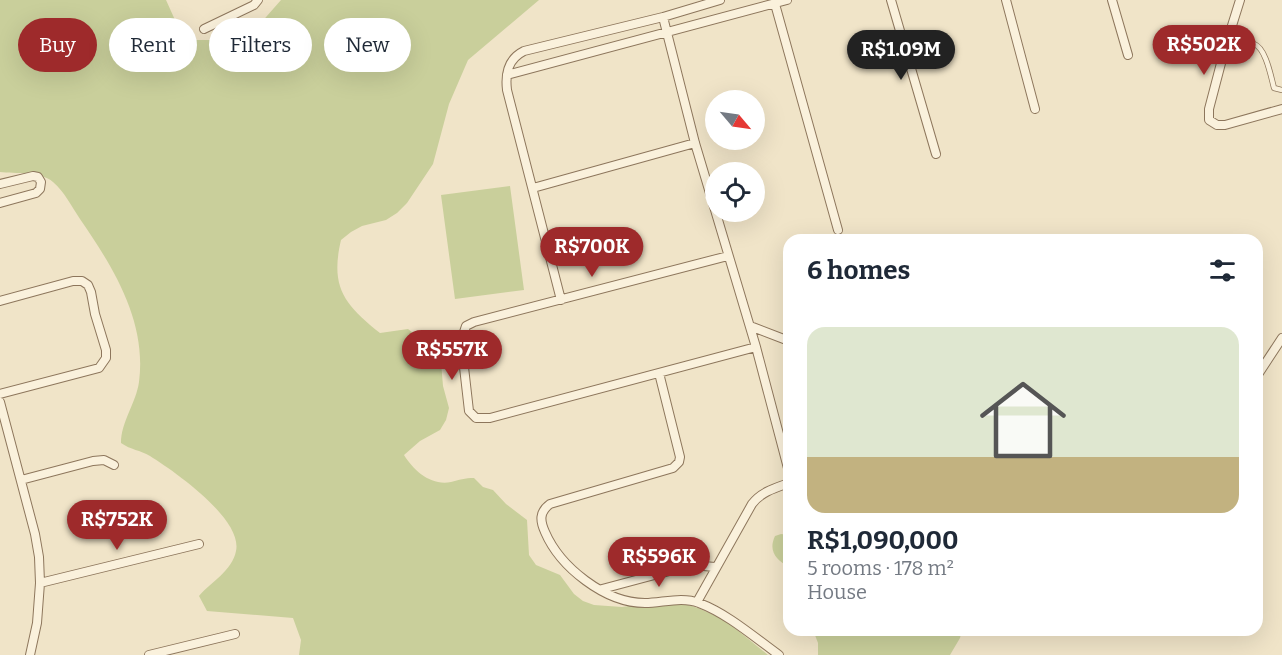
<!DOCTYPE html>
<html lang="en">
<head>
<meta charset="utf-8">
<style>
  :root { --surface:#fff; --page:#f2f2f3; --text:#1f2937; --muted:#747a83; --accent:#9e2a2b }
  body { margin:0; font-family:Bitter,serif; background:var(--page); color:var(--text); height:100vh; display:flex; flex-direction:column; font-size:22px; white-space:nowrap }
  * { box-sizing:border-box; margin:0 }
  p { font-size:20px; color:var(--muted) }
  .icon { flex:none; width:33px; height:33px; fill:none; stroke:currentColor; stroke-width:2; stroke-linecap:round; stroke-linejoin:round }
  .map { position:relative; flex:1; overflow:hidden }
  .details { position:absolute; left:783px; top:234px; width:480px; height:402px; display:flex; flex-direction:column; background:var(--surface); border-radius:18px; box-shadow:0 6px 24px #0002 }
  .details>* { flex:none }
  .top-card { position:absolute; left:18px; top:18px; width:570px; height:54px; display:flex; gap:12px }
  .needle { width:39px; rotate:119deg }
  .buttons { position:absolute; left:705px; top:90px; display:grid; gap:12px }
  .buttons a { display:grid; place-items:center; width:60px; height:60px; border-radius:50%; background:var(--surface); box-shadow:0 6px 24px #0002; font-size:30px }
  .price { position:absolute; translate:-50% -51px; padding:0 14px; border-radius:21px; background:var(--accent); color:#fff; font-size:20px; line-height:39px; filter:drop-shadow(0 2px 3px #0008) }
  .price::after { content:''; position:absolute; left:50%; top:36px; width:18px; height:14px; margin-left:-9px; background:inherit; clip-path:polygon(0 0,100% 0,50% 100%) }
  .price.active { background:#222; color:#fff }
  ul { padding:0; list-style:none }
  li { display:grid; align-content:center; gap:12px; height:318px; padding:0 24px }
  li span { display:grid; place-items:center; height:186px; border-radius:18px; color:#555 }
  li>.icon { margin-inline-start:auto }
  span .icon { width:108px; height:108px; fill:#fffc; stroke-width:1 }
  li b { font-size:26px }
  h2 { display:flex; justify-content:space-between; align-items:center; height:72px; padding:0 24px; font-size:26px }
  .tag { padding:0 21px; border-radius:27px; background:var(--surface); box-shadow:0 6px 24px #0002; font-size:21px; line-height:54px }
  .tag.active { background:var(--accent); color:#fff }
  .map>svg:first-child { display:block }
  .green { fill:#c9cf9b }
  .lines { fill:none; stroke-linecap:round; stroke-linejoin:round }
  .service-casing { stroke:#8d765c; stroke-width:6 }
  .minor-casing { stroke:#8d765c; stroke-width:10 }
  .service { stroke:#faf1dc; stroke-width:4.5 }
  .minor { stroke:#faf1dc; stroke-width:8 }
</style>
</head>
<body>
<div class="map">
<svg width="1282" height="655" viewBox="0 0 1282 655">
  <rect width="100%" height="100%" fill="#f0e4c8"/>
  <path class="green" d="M0 0H166L175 20 194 40H219L259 25 281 0H539L468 60 449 104 433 164 407 203 397 213 386 220 362 226 351 232 341 240C330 287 344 304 380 333L408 329 435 350 441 362 443 386 449 408 446 420 440 430 420 441 404 455C414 471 431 486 451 482 459 480 465 478 474 478L483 487 493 490 506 504 527 520 529 555 536 565 560 575 574 594 583 601 594 605 622 607 672 600 698 608 725 620 768 655H299L301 640 293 618 207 611 199 596C212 581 232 571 236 551 243 519 174 471 150 456 140 450 131 450 121 443 121 422 136 403 139 382 147 321 113 267 80 219 72 207 64 191 53 182 41 171 15 174 0 172Z
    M510 186 524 290 455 299 441 195Z
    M781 534 789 535V567C776 560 768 551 775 536Z
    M813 630H962L960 638 950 655H818V643Z"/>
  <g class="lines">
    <defs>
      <path id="service" d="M1240 46C1244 45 1249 43 1254 44 1266 48 1271 77 1274 88L1282 90"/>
      <path id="minor" d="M891 0 936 154
        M1006 0 1035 109
        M1112 0 1128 55
        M1240 0 1225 48 1209 109V120L1217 125H1225L1282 109
        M775 4 838 230
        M663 17 695 143 756 347 789 472
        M204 29 254 5 258 0
        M1225 48 1240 46
        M507 75 787 0
        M0 184 33 176 38 177 41 182 40 189 36 193 0 203
        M533 188 695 143
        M728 256 474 322 466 326 461 341 469 411 476 418H490L756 347
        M561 300 507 90C505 73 508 59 524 51L663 17 720 0
        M0 301 73 281H82L88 285 91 292 95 314 106 350V358L99 368 0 394
        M750 326 789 341
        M659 373 680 457 679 462 673 468 550 504C539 512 540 521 545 532 560 567 605 603 645 603 662 603 682 596 699 603 728 614 754 637 779 655
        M1257 376 1282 338
        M0 402 35 534 39 557 40 583 37 623 30 655
        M21 480 93 461 104 460 114 465
        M40 583 199 544
        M602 589 692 565 715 567
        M697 602 752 504C761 492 775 488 789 483
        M149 655 235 634"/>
    </defs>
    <use href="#service" class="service-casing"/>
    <use href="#minor" class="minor-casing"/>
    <use href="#service" class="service"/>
    <use href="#minor" class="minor"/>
  </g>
</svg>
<div class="buttons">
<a><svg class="needle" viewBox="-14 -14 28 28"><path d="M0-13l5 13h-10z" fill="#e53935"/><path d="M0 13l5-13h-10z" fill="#747a83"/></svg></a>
<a><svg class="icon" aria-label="locate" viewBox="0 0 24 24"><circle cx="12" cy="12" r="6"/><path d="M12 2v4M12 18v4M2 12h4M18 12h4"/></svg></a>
</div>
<b class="price" style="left:1204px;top:76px">R$502K</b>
<b class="price active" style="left:901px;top:81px">R$1.09M</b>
<b class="price" style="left:592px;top:278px">R$700K</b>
<b class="price" style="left:452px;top:381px">R$557K</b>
<b class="price" style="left:117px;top:551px">R$752K</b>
<b class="price" style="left:659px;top:588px">R$596K</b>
<div class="top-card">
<a class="tag active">Buy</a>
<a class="tag">Rent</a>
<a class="tag">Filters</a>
<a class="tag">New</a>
</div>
<section class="details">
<h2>6 homes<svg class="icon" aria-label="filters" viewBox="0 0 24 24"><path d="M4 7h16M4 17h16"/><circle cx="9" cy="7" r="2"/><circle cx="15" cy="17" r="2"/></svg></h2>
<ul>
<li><span style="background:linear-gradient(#dfe7d0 70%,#c2b280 0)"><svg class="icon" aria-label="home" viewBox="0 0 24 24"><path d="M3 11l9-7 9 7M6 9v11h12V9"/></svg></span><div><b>R$1,090,000</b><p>5 rooms · 178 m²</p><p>House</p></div></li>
</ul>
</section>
</div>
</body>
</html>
